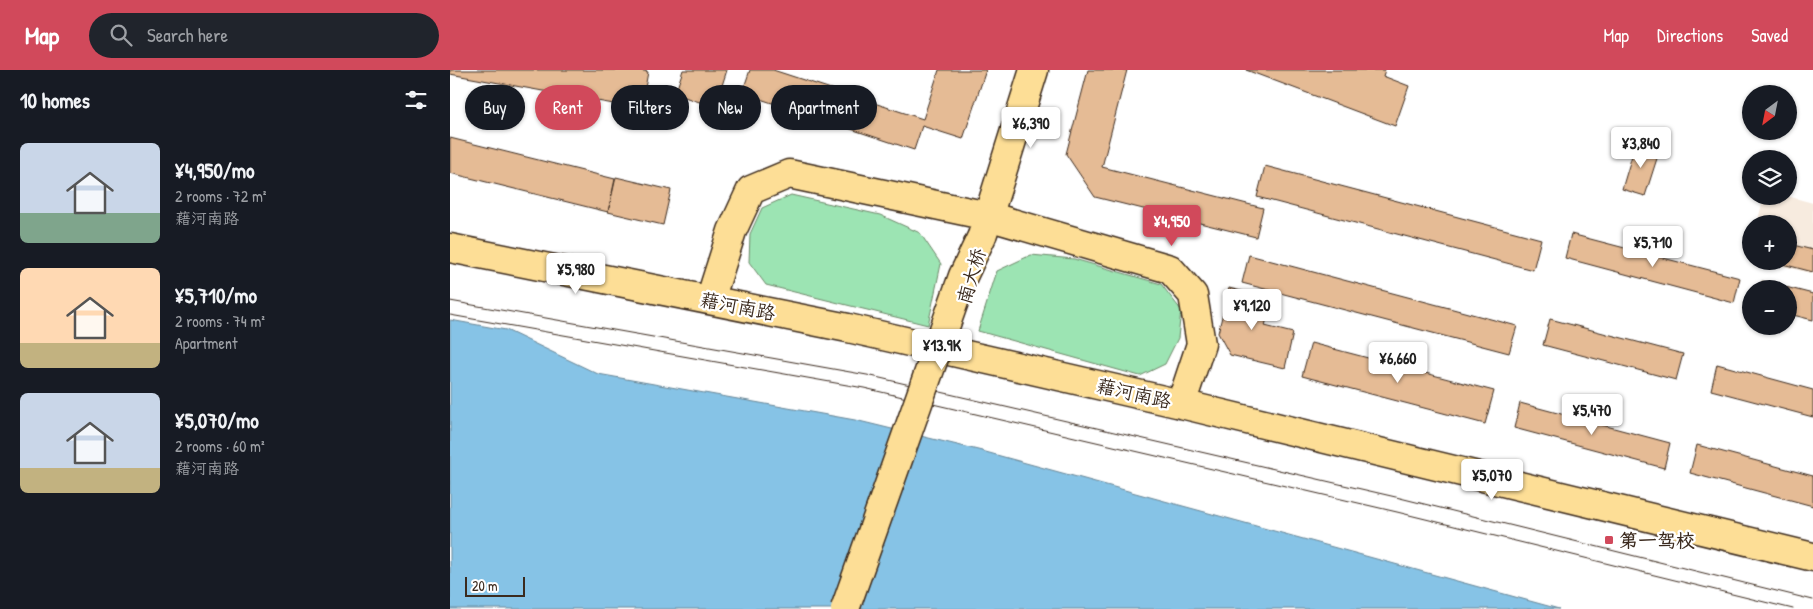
<!DOCTYPE html>
<html lang="en">
<head>
<meta charset="utf-8">
<style>
  :root { --surface:#171b24; --page:#20242c; --text:#f1f3f6; --muted:#9ea1a6; --accent:#d1495b }
  body { margin:0; font-family:"Patrick Hand","LXGW WenKai TC",sans-serif; background:var(--page); color:var(--text); height:100vh; display:flex; flex-direction:column; font-size:19px; white-space:nowrap }
  * { box-sizing:border-box; margin:0 }
  p { font-size:16px; color:var(--muted) }
  .icon { flex:none; width:28px; height:28px; fill:none; stroke:currentColor; stroke-width:2; stroke-linecap:round; stroke-linejoin:round }
  .map { position:relative; flex:1; overflow:hidden }
  .panel { display:flex; flex-direction:column; background:var(--surface); width:450px }
  .panel>* { flex:none }
  .hud { position:absolute; left:15px; top:15px; width:475px; height:45px; display:flex; gap:10px }
  .needle { width:32px; rotate:212deg }
  .buttons { position:absolute; left:1292px; top:15px; display:grid; gap:10px }
  .buttons a { display:grid; place-items:center; width:55px; height:55px; border-radius:50%; background:var(--surface); box-shadow:0 1px 4px #0004; font-size:25px }
  .scale { position:absolute; left:15px; bottom:12px; width:60px; box-sizing:border-box; padding-left:5px; border:2px solid #3b2a1e; border-top:0; font-size:14px; line-height:18px; white-space:nowrap; color:#3b2a1e; -webkit-text-stroke:4px #fff; paint-order:stroke }
  .price { position:absolute; translate:-50% -42px; padding:0 11px; border-radius:5px; background:#fff; color:#222; font-size:16px; line-height:32px; filter:drop-shadow(0 1px 2px #0008) }
  .price::after { content:''; position:absolute; left:50%; top:30px; width:15px; height:11px; margin-left:-8px; background:inherit; clip-path:polygon(0 0,100% 0,50% 100%) }
  .price.current { background:var(--accent); color:#fff }
  ul { padding:0; list-style:none }
  li { display:flex; align-items:center; gap:15px; height:125px; padding:0 20px }
  li span { display:grid; place-items:center; flex:none; width:140px; height:100px; border-radius:8px; color:#555 }
  li>.icon { margin-inline-start:auto }
  span .icon { width:60px; height:60px; fill:#fffc; stroke-width:1 }
  li b { font-size:21px }
  h2 { display:flex; justify-content:space-between; align-items:center; height:60px; padding:0 20px; font-size:21px }
  .pill { padding:0 18px; border-radius:22px; background:var(--surface); box-shadow:0 1px 4px #0004; font-size:18px; line-height:45px }
  .pill.current { background:var(--accent); color:#fff }
  header { display:flex; align-items:center; gap:30px; box-sizing:border-box; height:70px; padding:0 25px; background:var(--accent); color:#fff }
  header strong { font-size:24px }
  nav { display:flex; gap:28px; margin-inline-start:auto; font-size:18px }
  .search { width:350px; height:45px; background:var(--page); display:flex; align-items:center; gap:12px; box-sizing:border-box; padding:0 18px; border-radius:28px; color:var(--muted); font-size:19px }
  main { display:flex; flex:1; min-height:0 }
  .map>svg:first-child { display:block }
  .built { fill:#f7ebdf }
  .green { fill:#9ce4b3; stroke:#6c8768 }
  .water { fill:#86c3e6; stroke:#688696 }
  .building { fill:#e5bb95; stroke:#3b2a1e }
  .lines { fill:none; stroke-linecap:round; stroke-linejoin:round }
  .major-casing { stroke:#3b2a1e; stroke-width:31 }
  .major { stroke:#fdde96; stroke-width:28 }
  .tram { stroke:#3b2a1e; stroke-width:1 }
  .major-bridge-casing { stroke:#3b2a1e; stroke-width:31; stroke-linecap:butt }
  .major-bridge { stroke:#fdde96; stroke-width:28 }
  .poi-dot { fill:#d1495b; stroke:#fff; stroke-width:2 }
  .labels { text-anchor:middle; stroke-width:4.5; stroke-linejoin:round; paint-order:stroke }
  .street-label { font-size:19px; fill:#3b2a1e; stroke:#fff }
  .poi-label { font-size:19px; font-weight:bold; fill:#3b2a1e; stroke:#fff; text-anchor:start }
</style>
</head>
<body>
<header>
<strong>Map</strong>
<div class="search"><svg class="icon" aria-label="search" viewBox="0 0 24 24"><circle cx="10" cy="10" r="6"/><path d="M15 15l6 6"/></svg>Search here</div>
<nav><a>Map</a><a>Directions</a><a>Saved</a></nav>
</header>
<main>
<section class="panel">
<h2>10 homes<svg class="icon" aria-label="filters" viewBox="0 0 24 24"><path d="M4 7h16M4 17h16"/><circle cx="9" cy="7" r="2"/><circle cx="15" cy="17" r="2"/></svg></h2>
<ul>
<li><span style="background:linear-gradient(#c9d6e8 70%,#7fa58c 0)"><svg class="icon" aria-label="home" viewBox="0 0 24 24"><path d="M3 11l9-7 9 7M6 9v11h12V9"/></svg></span><div><b>¥4,950/mo</b><p>2 rooms · 72 m²</p><p>藉河南路</p></div></li>
<li><span style="background:linear-gradient(#ffd9b3 75%,#c2b280 0)"><svg class="icon" aria-label="home" viewBox="0 0 24 24"><path d="M3 11l9-7 9 7M6 9v11h12V9"/></svg></span><div><b>¥5,710/mo</b><p>2 rooms · 74 m²</p><p>Apartment</p></div></li>
<li><span style="background:linear-gradient(#c9d6e8 75%,#c2b280 0)"><svg class="icon" aria-label="home" viewBox="0 0 24 24"><path d="M3 11l9-7 9 7M6 9v11h12V9"/></svg></span><div><b>¥5,070/mo</b><p>2 rooms · 60 m²</p><p>藉河南路</p></div></li>
</ul>
</section>
<div class="map">
<svg width="1363" height="539" viewBox="0 0 1363 539">
  <rect width="100%" height="100%" fill="#fff"/>
  <filter id="ink" filterUnits="userSpaceOnUse"><feTurbulence type="fractalNoise" baseFrequency=".02" numOctaves="2"/><feDisplacementMap in="SourceGraphic" scale="10" xChannelSelector="R" yChannelSelector="G"/><feConvolveMatrix kernelMatrix="1 2 1 2 8 2 1 2 1" color-interpolation-filters="sRGB"/></filter>
  <g filter="url(#ink)">
    <path class="built" d="M1314 126H1337L1363 133V204L1314 191H1339V154H1307Z"/>
    <path class="green" d="M341 125 430 145 470 163 491 194 478 255 316 215 299 192 300 164 312 138Z
      M581 185 624 189 711 214 731 240 728 268 715 294 690 306 528 261 547 201Z"/>
    <path class="water" d="M0 250 56 260 148 304 405 350 532 381 1109 539H0Z"/>
    <path class="building" d="M0 0H189L198 2 191 39 0 4Z
      M233 0H277L265 37 225 24Z
      M300 0H323L473 49 489 0H536L513 69 472 56 464 80 292 23Z
      M638 0H677L652 97 813 138 806 167 645 127 616 84Z
      M796 0H935L933 6 959 16 945 56Z
      M0 68 165 109 158 142 0 103Z
      M1186 72 1210 79 1195 126 1172 119Z
      M815 96 1091 169 1083 200 807 127Z
      M166 107 221 120 213 155 158 142Z
      M1121 164 1290 208 1284 233 1115 188Z
      M1339 174 1363 180V202L1321 191H1339Z
      M799 185 1067 256 1059 283 792 213Z
      M1312 211 1363 224V250L1339 244V219H1310Z
      M779 218 812 226 810 234 820 236 815 256 843 263 835 298 780 285 768 263Z
      M1100 249 1233 284 1226 310 1093 275Z
      M861 273 1044 321 1035 354 852 306Z
      M1267 294 1363 320V347L1261 320Z
      M1070 333 1220 373 1214 398 1064 358Z
      M1247 375 1363 406V436L1240 403Z"/>
    <g class="lines">
      <defs>
        <path id="major" d="M533 163 584 0
          M0 178 398 258 731 334 1363 487
          M260 230 282 161 301 120 339 104 538 146 720 199 743 225 751 274 731 334"/>
      </defs>
      <use href="#major" class="major-casing"/>
      <use href="#major" class="major"/>
      <path class="tram" d="M0 231 417 305 950 428 1363 530
        M0 245 414 318 947 442 1343 539"/>
      <defs>
        <path id="major-bridge" d="M395 539 513 206 532 166"/>
      </defs>
      <use href="#major-bridge" class="major-bridge-casing"/>
      <use href="#major-bridge" class="major-bridge"/>
    </g>
  </g>
  <rect class="poi-dot" x="1154" y="465" width="10" height="10" rx="2.5"/>
  <g class="labels">
    <g class="street-label">
      <text transform="translate(521 206) rotate(-74)" y="7">南大桥</text>
      <text transform="translate(288 236) rotate(11)" y="7">藉河南路</text>
      <text transform="translate(684 323) rotate(13)" y="7">藉河南路</text>
    </g>
    <g class="poi-label">
      <text x="1169" y="477">第一驾校</text>
    </g>
  </g>
</svg>
<div class="buttons">
<a><svg class="needle" viewBox="-14 -14 28 28"><path d="M0-13l5 13h-10z" fill="#e53935"/><path d="M0 13l5-13h-10z" fill="#9ea1a6"/></svg></a>
<a><svg class="icon" aria-label="layers" viewBox="0 0 24 24"><path d="M12 4l9 5-9 5-9-5zM3 14l9 5 9-5"/></svg></a>
<a>+</a>
<a>−</a>
</div>
<div class="scale">20 m</div>
<b class="price" style="left:581px;top:79px">¥6,390</b>
<b class="price" style="left:1191px;top:99px">¥3,840</b>
<b class="price current" style="left:722px;top:177px">¥4,950</b>
<b class="price" style="left:1203px;top:198px">¥5,710</b>
<b class="price" style="left:126px;top:225px">¥5,980</b>
<b class="price" style="left:802px;top:261px">¥9,120</b>
<b class="price" style="left:492px;top:301px">¥13.9K</b>
<b class="price" style="left:948px;top:314px">¥6,660</b>
<b class="price" style="left:1142px;top:366px">¥5,470</b>
<b class="price" style="left:1042px;top:431px">¥5,070</b>
<div class="hud">
<a class="pill">Buy</a>
<a class="pill current">Rent</a>
<a class="pill">Filters</a>
<a class="pill">New</a>
<a class="pill">Apartment</a>
</div>
</div>
</main>
</body>
</html>
